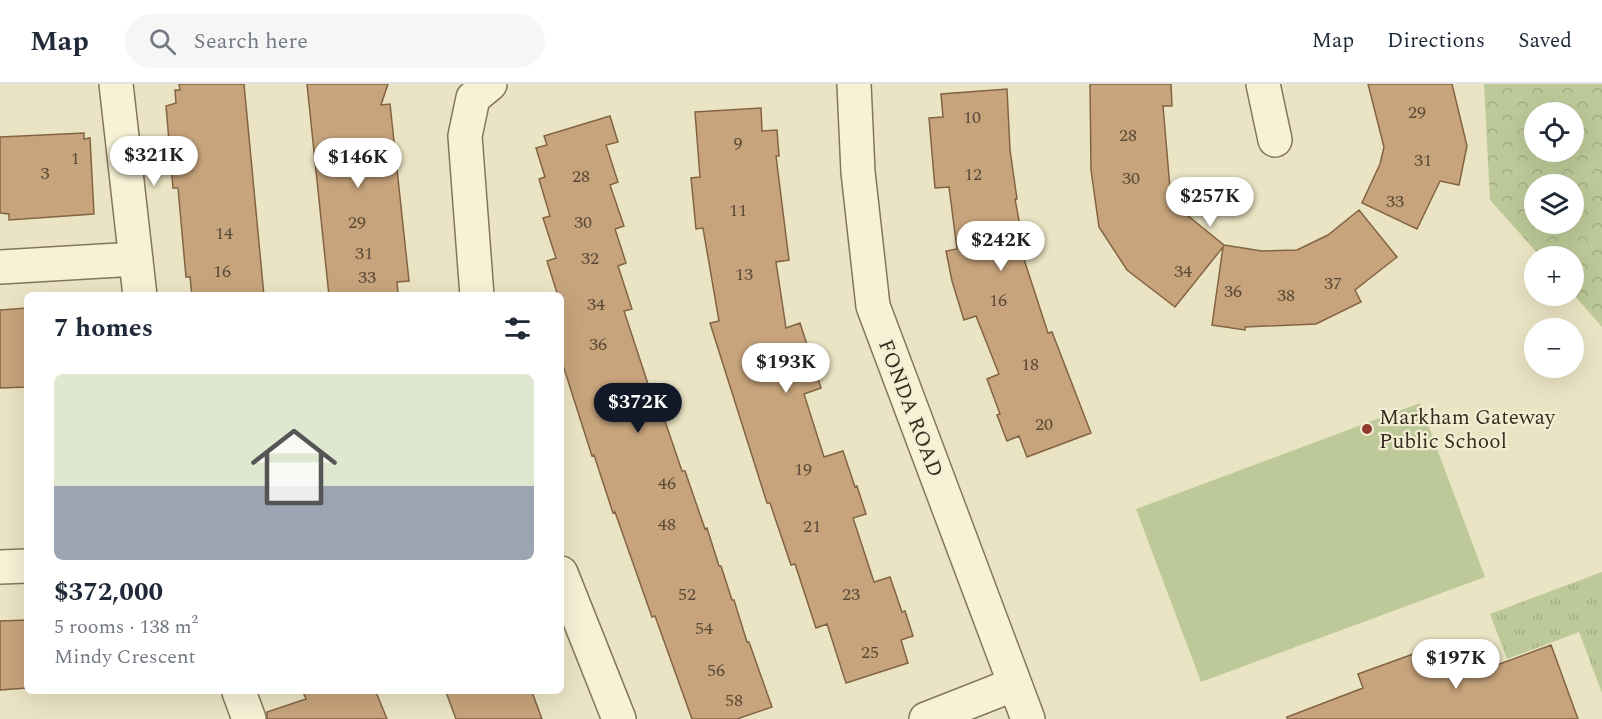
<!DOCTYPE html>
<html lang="en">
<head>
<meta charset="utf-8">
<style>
  :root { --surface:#fff; --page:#f6f6f7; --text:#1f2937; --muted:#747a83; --line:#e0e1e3; --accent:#111827 }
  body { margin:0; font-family:Spectral,serif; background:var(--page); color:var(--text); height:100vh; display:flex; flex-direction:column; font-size:22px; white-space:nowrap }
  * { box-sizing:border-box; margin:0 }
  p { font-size:20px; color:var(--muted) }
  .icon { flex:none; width:33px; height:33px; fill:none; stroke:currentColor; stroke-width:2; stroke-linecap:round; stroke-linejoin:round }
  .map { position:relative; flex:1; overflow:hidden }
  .panel { position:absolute; left:24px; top:208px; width:540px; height:402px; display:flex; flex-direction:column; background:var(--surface); border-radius:9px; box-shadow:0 6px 24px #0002 }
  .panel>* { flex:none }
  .fabs { position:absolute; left:1524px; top:18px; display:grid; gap:12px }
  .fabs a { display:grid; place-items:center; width:60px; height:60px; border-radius:50%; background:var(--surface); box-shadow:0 6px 24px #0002; font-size:30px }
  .price { position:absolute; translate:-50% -51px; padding:0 14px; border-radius:21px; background:#fff; color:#222; font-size:20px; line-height:39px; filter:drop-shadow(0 2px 3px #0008) }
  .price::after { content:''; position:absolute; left:50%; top:36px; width:18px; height:14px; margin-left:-9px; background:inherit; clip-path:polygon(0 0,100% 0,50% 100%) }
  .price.active { background:var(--accent); color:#fff }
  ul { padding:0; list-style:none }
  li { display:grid; align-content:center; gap:12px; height:318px; padding:0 30px }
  li span { display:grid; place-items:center; height:186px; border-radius:9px; color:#555 }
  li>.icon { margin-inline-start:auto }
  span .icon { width:108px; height:108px; fill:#fffc; stroke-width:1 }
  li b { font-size:26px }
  h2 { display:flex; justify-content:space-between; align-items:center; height:72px; padding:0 30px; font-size:26px }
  header { display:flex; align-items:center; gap:36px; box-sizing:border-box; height:84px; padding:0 30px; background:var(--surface); border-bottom:2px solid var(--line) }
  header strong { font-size:28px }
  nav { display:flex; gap:33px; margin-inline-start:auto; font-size:21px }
  .search { width:420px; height:54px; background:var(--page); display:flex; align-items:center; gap:15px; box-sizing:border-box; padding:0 21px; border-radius:33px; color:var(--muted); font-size:22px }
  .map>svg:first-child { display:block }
  .grass { fill:url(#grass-tufts) }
  .forest { fill:url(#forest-crowns); fill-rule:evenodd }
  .pitch { fill:#bdc998 }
  .building { fill:#c7a47c; stroke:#826443; stroke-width:1.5 }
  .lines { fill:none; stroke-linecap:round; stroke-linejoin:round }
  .minor-casing { stroke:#85765b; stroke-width:36 }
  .minor { stroke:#f7f1d6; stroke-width:33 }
  .poi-dot { fill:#903a2f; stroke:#f3eed3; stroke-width:2 }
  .labels { text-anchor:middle; stroke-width:4.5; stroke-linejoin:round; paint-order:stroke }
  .number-label { font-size:18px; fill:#5a4a36 }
  .street-label { font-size:21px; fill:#362c1f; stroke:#f3eed3 }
  .poi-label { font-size:21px; fill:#362c1f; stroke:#f3eed3; text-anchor:start }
</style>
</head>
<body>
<header>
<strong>Map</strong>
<div class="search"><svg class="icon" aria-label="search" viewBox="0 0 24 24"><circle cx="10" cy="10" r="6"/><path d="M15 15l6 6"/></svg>Search here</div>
<nav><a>Map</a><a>Directions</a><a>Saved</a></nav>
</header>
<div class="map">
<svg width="1602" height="635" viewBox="0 0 1602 635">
  <defs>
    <pattern id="grass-tufts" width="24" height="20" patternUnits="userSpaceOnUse" patternTransform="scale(1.5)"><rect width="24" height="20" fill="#bdc998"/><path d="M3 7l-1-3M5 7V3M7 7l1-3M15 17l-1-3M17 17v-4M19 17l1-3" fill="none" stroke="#a3ad83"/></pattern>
    <pattern id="forest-crowns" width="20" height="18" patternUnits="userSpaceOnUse" patternTransform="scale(1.5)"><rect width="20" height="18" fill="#bdc998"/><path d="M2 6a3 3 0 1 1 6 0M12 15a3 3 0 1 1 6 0" fill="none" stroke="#a3ad83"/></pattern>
  </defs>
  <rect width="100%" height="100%" fill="#ebe4c4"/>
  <path class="grass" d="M1602 488V609L1579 548 1507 575 1490 530Z"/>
  <path class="forest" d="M1484 0H1602V243L1574 211V172H1540L1490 116ZM1534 28H1574V68H1534ZM1534 100H1574V140H1534Z"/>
  <path class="pitch" d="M1420 319 1485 493 1201 598 1136 425Z"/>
  <path class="building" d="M179 0H244L264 212H192L190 193H186L178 104H173L166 22 176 19 175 6H180Z
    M307 0H388L381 21 390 20 409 197 397 198 398 209 369 212H329Z
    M1090 0H1171L1172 22H1163L1170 104 1187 131 1224 161 1262 167 1297 166 1328 151 1359 126 1397 173 1355 206 1361 218 1316 240 1245 243V246L1212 241 1223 163 1175 223 1127 186 1099 143 1091 86Z
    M1368 0H1452L1467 62 1459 101 1440 97 1417 145 1362 119 1380 80 1384 63Z
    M1007 5 1010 66 1017 115H1015L1024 163H1020L1048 249 1052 248 1091 349 1027 373 1019 352 1007 357 997 331 1000 330 987 295 999 290 976 232 964 236 952 197 946 167 957 165 949 103 935 104 929 34 943 33 941 10Z
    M761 24 762 47 777 46 779 72H776L789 176 776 178 786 244 800 239 821 304 804 310 824 373 843 367 855 403 857 402 866 430 853 434 874 498 890 493 902 528 905 527 913 552 901 556 908 579 846 599 827 540 816 544 795 480 791 481 770 419H767L710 239 719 237 703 144 696 145 691 94 700 93 695 28Z
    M610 32 618 58 606 61 618 98 610 101 624 142 615 145 626 179 618 182 632 225 624 227 649 303 653 302 682 387H685L705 445 707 444 719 482H721L732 516H734L747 558H749L772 623 737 635H692L655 532 652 533 615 428 613 429 594 371 592 372 561 275V212H558L547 177 556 174 543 134 550 132 539 95 545 93 536 64 547 61 544 52Z
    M84 49V55L90 54 94 130 9 136V130L0 129V53Z
    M27 224V303L0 304V226Z
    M27 536V604L0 606V537Z
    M1551 561 1578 635H1287V633L1363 604 1358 590 1427 565 1432 577 1466 565 1469 575 1484 569 1489 584Z
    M303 608H376L387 635H267V628L306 615Z
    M446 608H532L542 635H456Z"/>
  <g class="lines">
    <defs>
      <path id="minor" d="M116 0 140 212
        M854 0 858 88 873 222 1028 635
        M1263 0 1275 56
        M0 183 136 175
        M477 212 465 52 473 14 490 0
        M0 483 27 482
        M561 489 619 635
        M239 608 249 635
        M926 635 1015 600"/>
    </defs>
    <use href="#minor" class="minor-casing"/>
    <use href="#minor" class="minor"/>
  </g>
  <circle class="poi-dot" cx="1367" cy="345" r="6"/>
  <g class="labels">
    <g class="number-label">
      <text x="1417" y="34">29</text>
      <text x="972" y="39">10</text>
      <text x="1128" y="57">28</text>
      <text x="738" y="65">9</text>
      <text x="75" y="80">1</text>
      <text x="1423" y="82">31</text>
      <text x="45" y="95">3</text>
      <text x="973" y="96">12</text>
      <text x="581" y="98">28</text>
      <text x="1131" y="100">30</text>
      <text x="1395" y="123">33</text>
      <text x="738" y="132">11</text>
      <text x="357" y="144">29</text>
      <text x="583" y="144">30</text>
      <text x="224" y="155">14</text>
      <text x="364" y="175">31</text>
      <text x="590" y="180">32</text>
      <text x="222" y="193">16</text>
      <text x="1183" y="193">34</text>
      <text x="744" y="196">13</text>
      <text x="367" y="199">33</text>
      <text x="1333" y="205">37</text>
      <text x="1233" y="213">36</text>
      <text x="1286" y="217">38</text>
      <text x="998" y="222">16</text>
      <text x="596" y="226">34</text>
      <text x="598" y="266">36</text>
      <text x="1030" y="286">18</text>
      <text x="1044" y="346">20</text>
      <text x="803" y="391">19</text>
      <text x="667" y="405">46</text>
      <text x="667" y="446">48</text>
      <text x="812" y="448">21</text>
      <text x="687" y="516">52</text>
      <text x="851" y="516">23</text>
      <text x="704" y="550">54</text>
      <text x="870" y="574">25</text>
      <text x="716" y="592">56</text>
      <text x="734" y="622">58</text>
    </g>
    <g class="street-label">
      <text transform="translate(911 324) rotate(69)" y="7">FONDA ROAD</text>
    </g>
    <g class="poi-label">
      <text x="1379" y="340">Markham Gateway<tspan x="1379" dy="24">Public School</tspan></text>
    </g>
  </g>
</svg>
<div class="fabs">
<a><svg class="icon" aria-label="locate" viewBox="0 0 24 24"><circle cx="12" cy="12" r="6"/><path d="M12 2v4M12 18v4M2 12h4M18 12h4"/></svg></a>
<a><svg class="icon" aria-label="layers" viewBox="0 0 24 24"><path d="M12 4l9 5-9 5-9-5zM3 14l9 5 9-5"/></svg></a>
<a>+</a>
<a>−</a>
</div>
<b class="price" style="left:154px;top:103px">$321K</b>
<b class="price" style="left:358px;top:105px">$146K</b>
<b class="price" style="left:1210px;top:144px">$257K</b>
<b class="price" style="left:1001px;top:188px">$242K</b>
<b class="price" style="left:786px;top:310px">$193K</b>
<b class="price active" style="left:638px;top:350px">$372K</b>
<b class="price" style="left:1456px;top:606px">$197K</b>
<section class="panel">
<h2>7 homes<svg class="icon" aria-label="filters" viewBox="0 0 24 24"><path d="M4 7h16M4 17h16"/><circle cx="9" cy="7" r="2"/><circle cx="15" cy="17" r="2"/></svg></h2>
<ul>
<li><span style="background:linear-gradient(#dfe7d0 60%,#9aa5b1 0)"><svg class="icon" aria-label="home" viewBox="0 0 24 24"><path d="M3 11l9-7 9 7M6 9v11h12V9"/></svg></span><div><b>$372,000</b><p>5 rooms · 138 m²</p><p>Mindy Crescent</p></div></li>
</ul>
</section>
</div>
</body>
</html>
